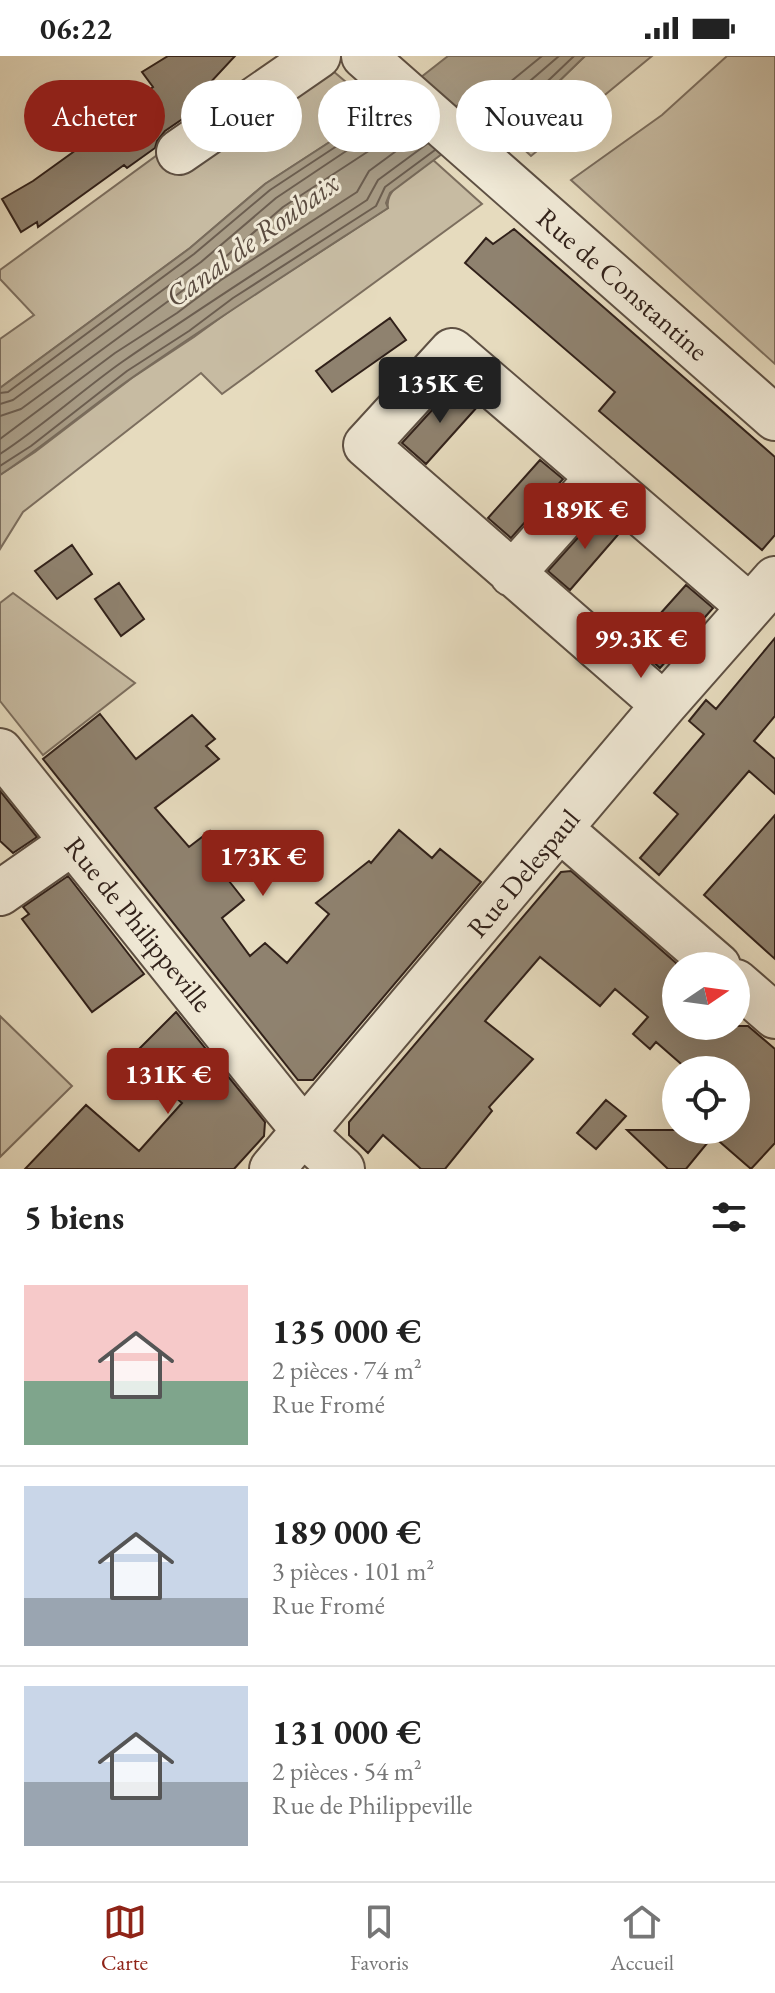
<!DOCTYPE html>
<html lang="fr">
<head>
<meta charset="utf-8">
<style>
  :root { --surface:#fff; --page:#f2f2f2; --text:#222; --muted:#767676; --line:#e0e0e0; --accent:#8f2418 }
  body { margin:0; font-family:"EB Garamond",serif; background:var(--page); color:var(--text); height:100vh; display:flex; flex-direction:column; font-size:30px; white-space:nowrap }
  * { box-sizing:border-box; margin:0 }
  p { font-size:26px; color:var(--muted) }
  .icon { flex:none; width:44px; height:44px; fill:none; stroke:currentColor; stroke-width:2; stroke-linecap:round; stroke-linejoin:round }
  .map { position:relative; height:1113px; overflow:hidden }
  .panel { display:flex; flex-direction:column; background:var(--surface); flex:1 }
  .panel>* { flex:none }
  .guide { position:absolute; left:24px; top:24px; width:728px; height:72px; display:flex; gap:16px }
  .needle { width:52px; rotate:77deg }
  .tools { position:absolute; left:662px; top:896px; display:grid; gap:16px }
  .tools a { display:grid; place-items:center; width:88px; height:88px; border-radius:50%; background:var(--surface); box-shadow:0 8px 32px #0002; font-size:40px }
  .price { position:absolute; translate:-50% -68px; padding:0 18px; border-radius:8px; background:var(--accent); color:#fff; font-size:26px; line-height:52px; filter:drop-shadow(0 2px 4px #0008) }
  .price::after { content:''; position:absolute; left:50%; top:48px; width:24px; height:18px; margin-left:-12px; background:inherit; clip-path:polygon(0 0,100% 0,50% 100%) }
  .price.current { background:#222; color:#fff }
  ul { padding:0; list-style:none }
  li { display:flex; align-items:center; gap:24px; height:200px; padding:0 24px }
  li+li { border-top:2px solid var(--line) }
  li span { display:grid; place-items:center; flex:none; width:224px; height:160px; border-radius:0px; color:#555 }
  li>.icon { margin-inline-start:auto }
  span .icon { width:96px; height:96px; fill:#fffc; stroke-width:1 }
  li b { font-size:34px }
  h2 { display:flex; justify-content:space-between; align-items:center; height:96px; padding:0 24px; font-size:34px }
  .pill { padding:0 28px; border-radius:36px; background:var(--surface); box-shadow:0 8px 32px #0002; font-size:28px; line-height:72px }
  .pill.current { background:var(--accent); color:#fff }
  .status { display:flex; justify-content:space-between; align-items:center; height:56px; padding:0 40px; background:var(--surface); direction:ltr }
  .status svg { height:22px; fill:currentColor }
  .tab-bar { display:flex; justify-content:space-around; align-items:center; height:112px; border-top:2px solid var(--line); background:var(--surface); font-size:22px; color:var(--muted) }
  .tab-bar a { display:grid; justify-items:center; gap:4px }
  .tab-bar .current { color:var(--accent) }
  .map>svg:first-child { display:block }
  .green { fill:#c7bba2; stroke:#7c6e5e; stroke-width:2 }
  .water { fill:#a89c86; stroke:#786b5b; stroke-width:2 }
  .lines { fill:none; stroke-linecap:round; stroke-linejoin:round }
  .shore { stroke:#6c5e50; stroke-width:2 }
  .building { fill:#8f826f; stroke:#31211a; stroke-width:2 }
  .minor-casing { stroke:#5e5043; stroke-width:48 }
  .minor { stroke:#efe8d5; stroke-width:44 }
  .labels { text-anchor:middle; stroke-width:6; stroke-linejoin:round; paint-order:stroke }
  .street-label { font-size:28px; fill:#31211a; stroke:#efe8d5 }
  .water-label { font-size:30px; font-style:italic; fill:#5b4c40; stroke:#efe8d5 }
</style>
</head>
<body>
<div class="status"><b>06:22</b><svg viewBox="0 0 49 12"><path d="M0 12V9h3v3zM5 12V6h3v6zM10 12V3h3v9zM15 12V0h3v12zM26 1h20v11H26zM47 4h2v5h-2z"/></svg></div>
<div class="map">
<svg width="775" height="1113" viewBox="0 0 775 1113">
  <rect width="100%" height="100%" fill="#e6dbbe"/>
  <filter id="stains"><feTurbulence type="fractalNoise" baseFrequency=".0025" numOctaves="4"/><feColorMatrix values="0 0 0 0 .2 0 0 0 0 .09 0 0 0 0 .02 0 0 0 .5 -.17"/></filter>
  <radialGradient id="worn" r=".72"><stop offset=".6" stop-color="#630" stop-opacity="0"/><stop offset="1" stop-color="#630" stop-opacity=".3"/></radialGradient>
  <path class="green" d="M585 0H652L531 100 501 72 550 34Z
    M727 0H775V308L571 124 662 59Z
    M333 15 379 54 265 128 190 192 0 332V283L34 259 0 223V214L160 97 175 118 271 49 285 51Z
    M432 103 482 148 222 338 201 317 23 456 0 493V419L35 396 132 322 194 281 238 249 388 152C384 131 417 115 432 103Z
    M13 537 135 627 43 699 0 645V547Z
    M0 960 72 1030 0 1101Z"/>
  <path class="water" d="M448 0H585L550 34 501 72 494 67 482 68 390 137 386 147 388 152C302 208 216 263 133 321 87 353 46 389 0 419V332L190 192 265 128 379 54Z"/>
  <g class="lines">
    <path class="shore" d="M457 50 474 39 498 36 542 0
      M466 58 477 51 502 49 559 0
      M474 65C486 56 495 64 504 60 521 53 559 14 574 0
      M0 337 8 336 194 198 270 134 390 55
      M0 348 13 344 201 206 276 142 397 61
      M0 360 21 353 208 216 283 151 407 70
      M0 383 115 297 177 257 221 224 357 136 369 115 418 79
      M0 398C43 370 81 335 122 306 203 250 285 198 367 144L378 124 427 88
      M0 410 31 390 127 315 189 275 233 242 376 150 385 131 435 94"/>
  </g>
  <path class="building" d="M168 0H235L208 29 216 40 165 75 157 85 155 92 127 112 124 109 38 171 37 166 21 176 2 143 33 125 101 76 98 72 153 31 142 16Z
    M514 173 775 401V479L762 494 599 355 615 336 465 207 486 182 493 188Z
    M390 262 406 284 332 336 316 315Z
    M454 330 478 350 426 408 402 387Z
    M540 404 563 423 511 482 488 462Z
    M601 456 622 474 570 534 548 515Z
    M72 489 92 518 57 543 35 515Z
    M119 527 144 563 121 580 95 543Z
    M686 529 713 552 660 612 633 588Z
    M775 582V660L754 685 775 703V738L749 715 659 819 640 802 678 758 654 737 704 678 689 665 706 644 716 653Z
    M100 658 136 703 192 659 215 683 206 690 219 703 155 752 189 791 210 775 226 796 214 806 244 844 222 862 250 900 265 887 287 907 329 858 316 847 369 805 371 807 399 774 432 802 440 793 481 826 313 1024H298L43 703Z
    M0 735 37 781 13 797 0 785Z
    M775 759V903L704 839Z
    M571 815 676 907V970H748L775 993V1087L751 1113 713 1080 686 1113H668L627 1074H736V1014H688L656 986 650 993 633 978 648 961 615 933 600 950 540 901 485 965 533 1003 489 1051 492 1055 445 1113H421L383 1079 368 1097 349 1079V1066L561 816Z
    M68 820 144 918 92 956 22 863 29 858 23 851Z
    M176 956 265 1066 264 1080 234 1113H25L86 1049 139 1095 182 1047 130 1002Z
    M606 1044 626 1060 596 1093 577 1077Z"/>
  <g class="lines">
    <defs>
      <path id="minor" d="M364 0 775 362
        M179 96 318 0
        M512 518 599 421
        M664 649 366 389 452 295 750 551
        M0 695 284 1050 318 1091 342 1113
        M560 773 718 910
        M0 837 73 786
        M736 926 775 960
        M272 1113 664 649 775 523"/>
    </defs>
    <use href="#minor" class="minor-casing"/>
    <use href="#minor" class="minor"/>
  </g>
  <g class="labels">
    <g class="street-label">
      <text transform="translate(623 228) rotate(41)" y="10">Rue de Constantine</text>
      <text transform="translate(523 817) rotate(-50)" y="10">Rue Delespaul</text>
      <text transform="translate(139 868) rotate(51)" y="10">Rue de Philippeville</text>
    </g>
    <g class="water-label">
      <text transform="translate(252 184) rotate(-36)" y="10">Canal de Roubaix</text>
    </g>
  </g>
  <rect width="100%" height="100%" filter="url(#stains)"/>
  <rect width="100%" height="100%" fill="url(#worn)"/>
</svg>
<div class="tools">
<a><svg class="needle" viewBox="-14 -14 28 28"><path d="M0-13l5 13h-10z" fill="#e53935"/><path d="M0 13l5-13h-10z" fill="#767676"/></svg></a>
<a><svg class="icon" aria-label="locate" viewBox="0 0 24 24"><circle cx="12" cy="12" r="6"/><path d="M12 2v4M12 18v4M2 12h4M18 12h4"/></svg></a>
</div>
<b class="price current" style="left:440px;top:369px">135K €</b>
<b class="price" style="left:585px;top:495px">189K €</b>
<b class="price" style="left:641px;top:624px">99.3K €</b>
<b class="price" style="left:263px;top:842px">173K €</b>
<b class="price" style="left:168px;top:1060px">131K €</b>
<div class="guide">
<a class="pill current">Acheter</a>
<a class="pill">Louer</a>
<a class="pill">Filtres</a>
<a class="pill">Nouveau</a>
</div>
</div>
<section class="panel">
<h2>5 biens<svg class="icon" aria-label="filters" viewBox="0 0 24 24"><path d="M4 7h16M4 17h16"/><circle cx="9" cy="7" r="2"/><circle cx="15" cy="17" r="2"/></svg></h2>
<ul>
<li><span style="background:linear-gradient(#f6c9c9 60%,#7fa58c 0)"><svg class="icon" aria-label="home" viewBox="0 0 24 24"><path d="M3 11l9-7 9 7M6 9v11h12V9"/></svg></span><div><b>135 000 €</b><p>2 pièces · 74 m²</p><p>Rue Fromé</p></div></li>
<li><span style="background:linear-gradient(#c9d6e8 70%,#9aa5b1 0)"><svg class="icon" aria-label="home" viewBox="0 0 24 24"><path d="M3 11l9-7 9 7M6 9v11h12V9"/></svg></span><div><b>189 000 €</b><p>3 pièces · 101 m²</p><p>Rue Fromé</p></div></li>
<li><span style="background:linear-gradient(#c9d6e8 60%,#9aa5b1 0)"><svg class="icon" aria-label="home" viewBox="0 0 24 24"><path d="M3 11l9-7 9 7M6 9v11h12V9"/></svg></span><div><b>131 000 €</b><p>2 pièces · 54 m²</p><p>Rue de Philippeville</p></div></li>
</ul>
</section>
<nav class="tab-bar">
<a class="current"><svg class="icon" aria-label="map" viewBox="0 0 24 24"><path d="M3 6l6-2 6 2 6-2v14l-6 2-6-2-6 2zM9 4v14M15 6v14"/></svg>Carte</a>
<a><svg class="icon" aria-label="saved" viewBox="0 0 24 24"><path d="M7 4h10v16l-5-4-5 4z"/></svg>Favoris</a>
<a><svg class="icon" aria-label="home" viewBox="0 0 24 24"><path d="M3 11l9-7 9 7M6 9v11h12V9"/></svg>Accueil</a>
</nav>
</body>
</html>
